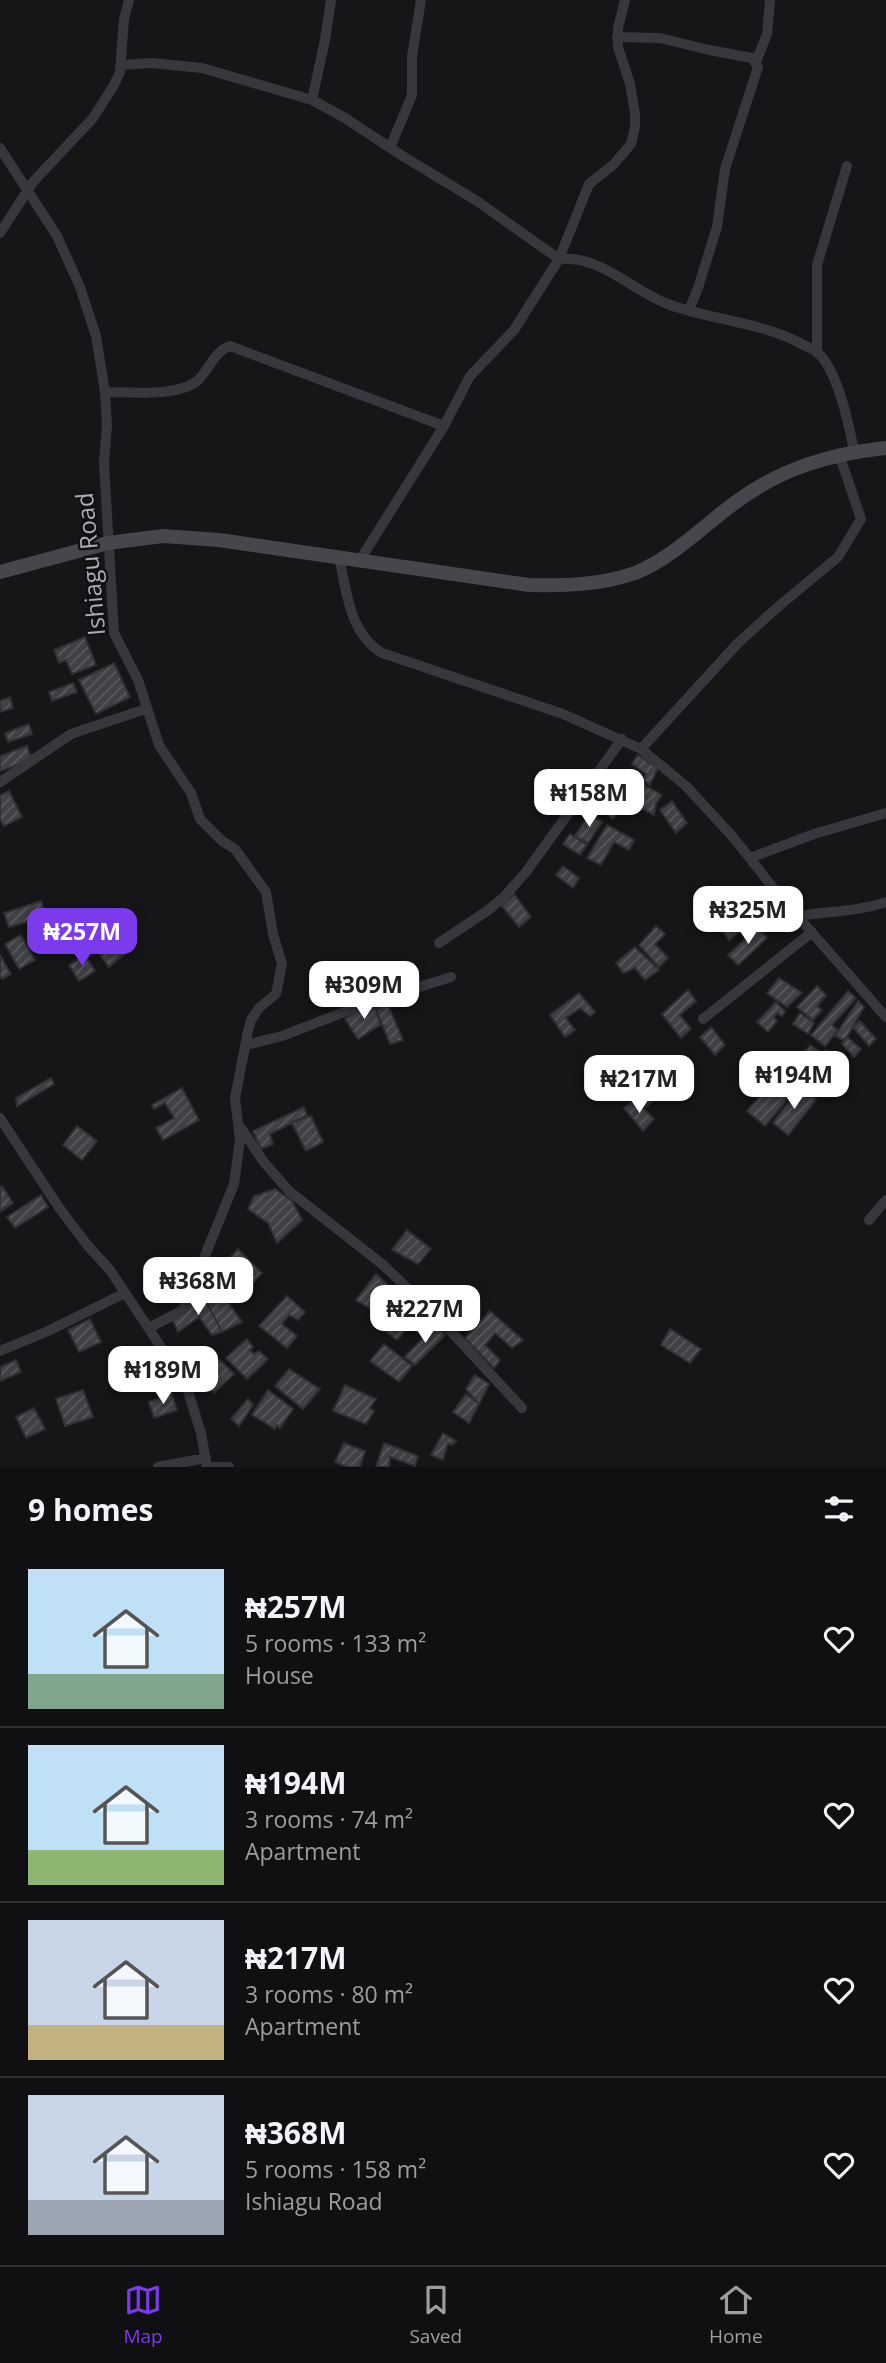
<!DOCTYPE html>
<html lang="en">
<head>
<meta charset="utf-8">
<style>
  :root { --surface:#101012; --page:#19191b; --text:#f1f3f6; --muted:#9c9d9f; --line:#303032; --accent:#7c3aed }
  body { margin:0; font-family:"Open Sans",sans-serif; background:var(--page); color:var(--text); height:100vh; display:flex; flex-direction:column; font-size:26px; white-space:nowrap }
  * { box-sizing:border-box; margin:0 }
  p { font-size:23px; color:var(--muted) }
  .icon { flex:none; width:38px; height:38px; fill:none; stroke:currentColor; stroke-width:2; stroke-linecap:round; stroke-linejoin:round }
  .map { position:relative; height:1467px; overflow:hidden }
  .sheet { display:flex; flex-direction:column; background:var(--surface); flex:1 }
  .sheet>* { flex:none }
  .price { position:absolute; translate:-50% -60px; padding:0 16px; border-radius:14px; background:#fff; color:#222; font-size:23px; line-height:46px; filter:drop-shadow(0 2px 4px #0008) }
  .price::after { content:''; position:absolute; left:50%; top:42px; width:21px; height:16px; margin-left:-10px; background:inherit; clip-path:polygon(0 0,100% 0,50% 100%) }
  .price.on { background:var(--accent); color:#fff }
  ul { padding:0; list-style:none }
  li { display:flex; align-items:center; gap:21px; height:175px; padding:0 28px }
  li+li { border-top:2px solid var(--line) }
  li span { display:grid; place-items:center; flex:none; width:196px; height:140px; border-radius:0px; color:#555 }
  li>.icon { margin-inline-start:auto }
  span .icon { width:84px; height:84px; fill:#fffc; stroke-width:1 }
  li b { font-size:30px }
  h2 { display:flex; justify-content:space-between; align-items:center; height:84px; padding:0 28px; font-size:30px }
  .menu { display:flex; justify-content:space-around; align-items:center; height:98px; border-top:2px solid var(--line); background:var(--surface); font-size:19px; color:var(--muted) }
  .menu a { display:grid; justify-items:center; gap:4px }
  .menu .on { color:var(--accent) }
  .map>svg:first-child { display:block }
  .building { fill:url(#building-hatch); stroke:#303034; stroke-width:2 }
  .lines { fill:none; stroke-linecap:round; stroke-linejoin:round }
  .street { stroke:#37383d; stroke-width:10 }
  .secondary { stroke:#45474d; stroke-width:14 }
  .labels { text-anchor:middle; stroke-width:5; stroke-linejoin:round; paint-order:stroke }
  .street-label { font-size:24px; fill:#a8adb8; stroke:#111113 }
</style>
</head>
<body>
<div class="map">
<svg width="886" height="1467" viewBox="0 0 886 1467">
  <defs>
    <pattern id="building-hatch" width="6" height="6" patternUnits="userSpaceOnUse" patternTransform="scale(1.75)"><rect width="6" height="6" fill="#404145"/><path d="M-1 1l2-2M0 6l6-6M5 7l2-2" fill="none" stroke="#595a5e"/></pattern>
  </defs>
  <rect width="100%" height="100%" fill="#161618"/>
  <path class="building" d="M85 637 96 665 72 674 66 660 59 663 54 650Z
    M114 663 130 697 96 714 79 680Z
    M73 683 77 692 52 701 49 692Z
    M10 697 13 708 0 712V701Z
    M29 724 32 734 8 742 5 733Z
    M27 746 32 760 0 771V756Z
    M638 755 658 768 650 785 643 780 646 774 632 764Z
    M603 782 627 801 613 819 589 799Z
    M641 783 662 795 656 803 654 815 631 803Z
    M9 791 22 817 4 826 0 819V796Z
    M672 801 687 823 676 833 660 810Z
    M589 814 602 822 588 843 575 836Z
    M607 825 634 840 629 850 614 842 601 865 587 858Z
    M570 834 587 845 580 855 563 844Z
    M563 866 579 878 573 888 556 875Z
    M729 889 739 897 723 915 713 906Z
    M514 894 531 917 519 927 502 906Z
    M41 901 46 916 9 927 4 913Z
    M741 904 757 920 745 936 739 932 729 940 719 926Z
    M71 911 82 940 73 944 63 914Z
    M656 926 665 934 655 944 668 958 659 967 639 945Z
    M758 927 767 938 738 965 728 955Z
    M21 935 35 960 19 969 5 944Z
    M115 941 125 954 109 967 99 954Z
    M635 947 659 970 645 980 635 968 623 973 616 963Z
    M0 955 11 974 2 979 0 976Z
    M85 955 95 971 79 981 69 965Z
    M779 978 802 993 787 1007 767 993Z
    M817 986 826 995 817 1006 822 1010 813 1020 797 1007Z
    M688 990 696 1001 680 1015 691 1029 681 1038 662 1014Z
    M848 991 856 998 832 1025 838 1030 825 1046 811 1035Z
    M579 993 595 1012 590 1016 580 1008 566 1018 575 1030 565 1037 550 1015Z
    M858 1001 864 1007 847 1037 843 1040 835 1036Z
    M776 1002 785 1011 782 1016 777 1013 774 1017 777 1021 768 1032 757 1022Z
    M368 1005 376 1009 380 1025 358 1039 345 1019Z
    M388 1005 403 1040 390 1044 376 1009Z
    M800 1013 814 1023 808 1034 793 1024Z
    M860 1021 876 1039 869 1046 853 1027Z
    M711 1027 725 1045 715 1055 700 1037Z
    M847 1037 861 1049 854 1057 842 1044Z
    M810 1045 819 1051 805 1070 796 1064Z
    M826 1050 841 1063 816 1091 802 1079Z
    M51 1078 54 1084 17 1106 16 1098Z
    M774 1081 790 1096 765 1126 747 1111Z
    M654 1085 661 1093 646 1107 637 1098Z
    M800 1087 816 1100 788 1135 773 1123Z
    M182 1088 199 1120 163 1140 156 1128 174 1118 165 1103 154 1109 152 1105Z
    M635 1100 654 1119 643 1131 624 1108Z
    M304 1107 307 1115 270 1134 273 1144 261 1149 253 1131Z
    M311 1116 323 1142 306 1151 292 1123Z
    M77 1126 97 1141 82 1160 63 1145Z
    M2 1186 13 1203 0 1212V1187Z
    M275 1189 292 1201 302 1220 277 1243 268 1223 248 1209 254 1196Z
    M41 1195 48 1207 15 1228 7 1217Z
    M407 1230 431 1249 418 1264 392 1250Z
    M238 1249 262 1273 242 1294 219 1269Z
    M376 1274 391 1288 371 1309 356 1300Z
    M222 1294 242 1322 222 1332 207 1303Z
    M287 1296 305 1312 298 1320 289 1315 282 1324 297 1336 287 1348 259 1326Z
    M199 1298 207 1303 222 1332 212 1335 199 1317 178 1332 173 1321Z
    M410 1308 420 1315 397 1340 386 1332Z
    M490 1311 523 1340 512 1348 495 1333 485 1345 500 1360 494 1368 465 1338Z
    M90 1319 101 1342 79 1352 68 1330Z
    M435 1325 445 1335 415 1365 405 1357Z
    M670 1329 701 1349 690 1363 661 1345Z
    M247 1339 253 1347 250 1350 254 1354 259 1351 268 1359 247 1379 226 1358Z
    M384 1344 412 1366 399 1382 370 1361Z
    M16 1360 21 1372 0 1381V1367Z
    M220 1360 234 1374 214 1393 201 1381Z
    M289 1369 320 1389 303 1409 275 1386Z
    M475 1375 489 1384 479 1404 466 1389Z
    M345 1385 376 1399 370 1408 374 1411 366 1424 333 1411Z
    M83 1390 93 1417 65 1426 56 1399Z
    M268 1390 293 1409 280 1428 276 1425 275 1429 252 1415Z
    M172 1394 177 1410 154 1418 149 1402Z
    M466 1394 479 1404 469 1423 453 1412Z
    M248 1399 253 1405 239 1426 231 1419Z
    M34 1408 45 1429 26 1438 16 1417Z
    M443 1433 456 1441 452 1445 448 1443 443 1460 431 1455Z
    M344 1443 365 1451 360 1467H347L335 1462Z
    M384 1443 418 1456 415 1466 390 1457 389 1467H376Z"/>
  <g class="lines">
    <path class="street" d="M617 37 660 38 709 50 752 58 758 67 725 169 717 227 698 288 689 310
      M756 62 767 34 770 0
      M121 65 152 63 202 68 312 100 345 118 401 155 477 201 559 259C600 255 629 288 665 303 709 320 756 321 798 342 804 346 812 348 817 352 838 370 849 425 854 451
      M312 100 325 40 331 0
      M0 148 57 236 80 287 96 336 105 392 107 425 104 463 114 633 138 680 159 745 191 793 200 819 222 841 235 849 266 892 273 934 282 964 276 994 259 1008 251 1020 248 1031 235 1098 240 1140 234 1184 183 1310 149 1328
      M390 148 412 95V56L421 0
      M0 233 33 182 93 118 114 85 120 72 124 19 129 0
      M817 353V265L847 166
      M105 392C130 392 177 397 197 381 209 371 214 351 230 346L444 426
      M339 558C347 592 349 633 382 653L563 714 641 749 686 786 733 837 778 894 886 1017
      M360 560 444 426 470 376 514 330 559 259 589 184 613 165 631 144 635 127V113L630 84 618 47V28L625 0
      M641 749 738 643 779 606 838 557 861 519 839 454
      M0 782 71 734 146 709
      M750 858 814 834 886 813
      M798 916C828 911 857 912 886 902
      M439 943 487 911 503 898 526 872 622 739
      M703 1019 812 932
      M246 1045 282 1036 365 1004 451 977
      M0 1118 60 1209 88 1246 110 1270 186 1385 201 1433 207 1467
      M241 1128 263 1161 289 1191 382 1264 434 1313 522 1408
      M869 1220 886 1200
      M0 1351 46 1332 125 1293
      M158 1467 206 1458
      M207 1467H229"/>
    <path class="secondary" d="M0 572 108 543 163 536 219 540 529 585C564 586 601 585 635 573 673 558 704 525 736 502 782 468 830 454 886 448"/>
  </g>
  <g class="labels">
    <g class="street-label">
      <text transform="translate(91 564) rotate(-95)" y="8">Ishiagu Road</text>
    </g>
  </g>
</svg>
<b class="price" style="left:589px;top:829px">₦158M</b>
<b class="price" style="left:748px;top:946px">₦325M</b>
<b class="price on" style="left:82px;top:968px">₦257M</b>
<b class="price" style="left:364px;top:1021px">₦309M</b>
<b class="price" style="left:794px;top:1111px">₦194M</b>
<b class="price" style="left:639px;top:1115px">₦217M</b>
<b class="price" style="left:198px;top:1317px">₦368M</b>
<b class="price" style="left:425px;top:1345px">₦227M</b>
<b class="price" style="left:163px;top:1406px">₦189M</b>
</div>
<section class="sheet">
<h2>9 homes<svg class="icon" aria-label="filters" viewBox="0 0 24 24"><path d="M4 7h16M4 17h16"/><circle cx="9" cy="7" r="2"/><circle cx="15" cy="17" r="2"/></svg></h2>
<ul>
<li><span style="background:linear-gradient(#bfe0f5 75%,#7fa58c 0)"><svg class="icon" aria-label="home" viewBox="0 0 24 24"><path d="M3 11l9-7 9 7M6 9v11h12V9"/></svg></span><div><b>₦257M</b><p>5 rooms · 133 m²</p><p>House</p></div><svg class="icon" aria-label="heart" viewBox="0 0 24 24"><path d="M12 20l-8-8c-3-5 5-10 8-4 3-6 11-1 8 4z"/></svg></li>
<li><span style="background:linear-gradient(#bfe0f5 75%,#8fb573 0)"><svg class="icon" aria-label="home" viewBox="0 0 24 24"><path d="M3 11l9-7 9 7M6 9v11h12V9"/></svg></span><div><b>₦194M</b><p>3 rooms · 74 m²</p><p>Apartment</p></div><svg class="icon" aria-label="heart" viewBox="0 0 24 24"><path d="M12 20l-8-8c-3-5 5-10 8-4 3-6 11-1 8 4z"/></svg></li>
<li><span style="background:linear-gradient(#c9d6e8 75%,#c2b280 0)"><svg class="icon" aria-label="home" viewBox="0 0 24 24"><path d="M3 11l9-7 9 7M6 9v11h12V9"/></svg></span><div><b>₦217M</b><p>3 rooms · 80 m²</p><p>Apartment</p></div><svg class="icon" aria-label="heart" viewBox="0 0 24 24"><path d="M12 20l-8-8c-3-5 5-10 8-4 3-6 11-1 8 4z"/></svg></li>
<li><span style="background:linear-gradient(#c9d6e8 75%,#9aa5b1 0)"><svg class="icon" aria-label="home" viewBox="0 0 24 24"><path d="M3 11l9-7 9 7M6 9v11h12V9"/></svg></span><div><b>₦368M</b><p>5 rooms · 158 m²</p><p>Ishiagu Road</p></div><svg class="icon" aria-label="heart" viewBox="0 0 24 24"><path d="M12 20l-8-8c-3-5 5-10 8-4 3-6 11-1 8 4z"/></svg></li>
</ul>
</section>
<nav class="menu">
<a class="on"><svg class="icon" aria-label="map" viewBox="0 0 24 24"><path d="M3 6l6-2 6 2 6-2v14l-6 2-6-2-6 2zM9 4v14M15 6v14"/></svg>Map</a>
<a><svg class="icon" aria-label="saved" viewBox="0 0 24 24"><path d="M7 4h10v16l-5-4-5 4z"/></svg>Saved</a>
<a><svg class="icon" aria-label="home" viewBox="0 0 24 24"><path d="M3 11l9-7 9 7M6 9v11h12V9"/></svg>Home</a>
</nav>
</body>
</html>
